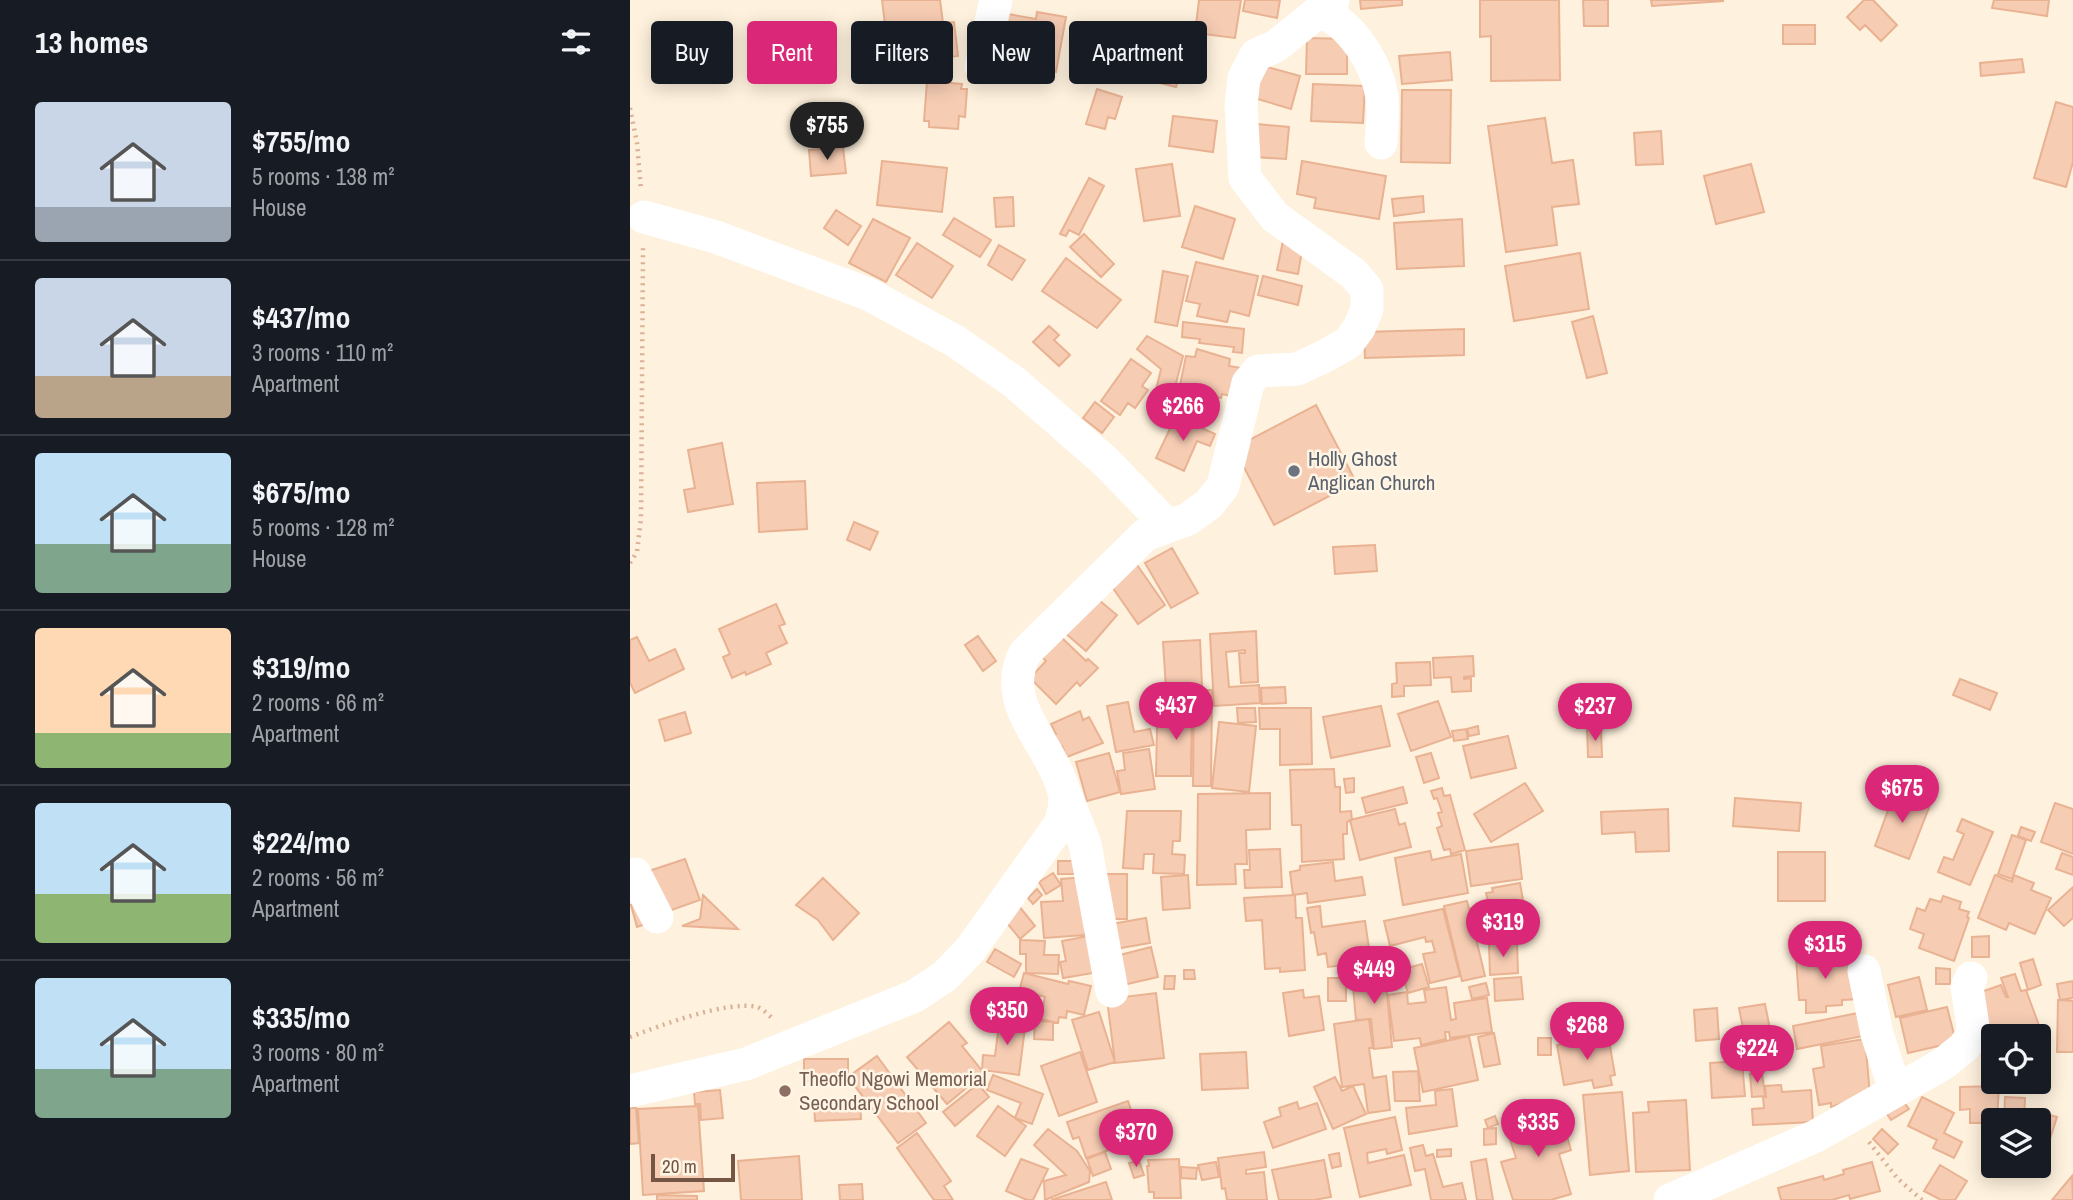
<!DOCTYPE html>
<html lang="en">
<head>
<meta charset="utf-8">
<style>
  :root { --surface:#171b24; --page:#242831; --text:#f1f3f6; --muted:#9ea1a6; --line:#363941; --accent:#db2777 }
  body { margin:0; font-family:"Archivo Narrow",sans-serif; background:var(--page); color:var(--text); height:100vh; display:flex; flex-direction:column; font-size:26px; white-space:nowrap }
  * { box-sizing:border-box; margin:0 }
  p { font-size:23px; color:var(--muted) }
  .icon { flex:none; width:38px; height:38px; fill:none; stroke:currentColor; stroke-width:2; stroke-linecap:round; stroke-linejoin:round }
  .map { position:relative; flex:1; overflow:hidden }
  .details { display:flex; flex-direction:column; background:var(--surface); width:630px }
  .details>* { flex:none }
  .top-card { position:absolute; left:21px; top:21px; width:665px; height:63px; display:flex; gap:14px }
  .fabs { position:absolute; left:1351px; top:1024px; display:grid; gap:14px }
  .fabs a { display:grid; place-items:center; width:70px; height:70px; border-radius:7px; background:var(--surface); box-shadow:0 4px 18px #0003; font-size:35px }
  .scale { position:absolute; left:21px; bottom:18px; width:84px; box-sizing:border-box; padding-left:7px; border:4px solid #755544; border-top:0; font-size:19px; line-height:24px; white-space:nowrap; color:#755544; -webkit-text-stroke:5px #fff5e5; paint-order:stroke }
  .price { position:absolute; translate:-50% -60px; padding:0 16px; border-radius:24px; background:var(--accent); color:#fff; font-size:23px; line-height:46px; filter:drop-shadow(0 2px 4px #0008) }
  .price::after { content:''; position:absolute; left:50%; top:42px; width:21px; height:16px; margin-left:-10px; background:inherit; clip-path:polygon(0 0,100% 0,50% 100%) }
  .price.on { background:#222; color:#fff }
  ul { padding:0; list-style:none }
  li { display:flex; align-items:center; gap:21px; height:175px; padding:0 35px }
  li+li { border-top:2px solid var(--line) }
  li span { display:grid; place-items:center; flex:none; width:196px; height:140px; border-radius:7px; color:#555 }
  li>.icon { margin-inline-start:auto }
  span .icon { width:84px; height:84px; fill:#fffc; stroke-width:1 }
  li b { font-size:30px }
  h2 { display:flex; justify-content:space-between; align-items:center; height:84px; padding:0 35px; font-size:30px }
  .chip { padding:0 24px; border-radius:7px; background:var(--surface); box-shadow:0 4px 18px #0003; font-size:24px; line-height:63px }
  .chip.on { background:var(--accent); color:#fff }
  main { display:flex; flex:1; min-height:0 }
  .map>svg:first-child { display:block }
  .building { fill:#f6ccb3; stroke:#e9b292; stroke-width:2 }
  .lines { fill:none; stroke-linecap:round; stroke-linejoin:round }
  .path { stroke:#dab096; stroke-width:4.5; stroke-dasharray:2 5; stroke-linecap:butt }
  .street { stroke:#fff; stroke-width:33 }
  .worship-dot { fill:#6b7280; stroke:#fff5e5; stroke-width:2.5 }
  .education-dot { fill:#8d6e63; stroke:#fff5e5; stroke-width:2.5 }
  .labels { text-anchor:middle; stroke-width:5; stroke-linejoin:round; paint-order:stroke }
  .worship-label { font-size:21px; fill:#5b616d; stroke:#fff5e5; text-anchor:start }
  .education-label { font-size:21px; fill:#785e54; stroke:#fff5e5; text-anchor:start }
</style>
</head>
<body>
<main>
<section class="details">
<h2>13 homes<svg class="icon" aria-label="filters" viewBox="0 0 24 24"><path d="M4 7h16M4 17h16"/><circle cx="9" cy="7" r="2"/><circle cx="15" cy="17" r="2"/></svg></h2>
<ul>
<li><span style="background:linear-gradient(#c9d6e8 75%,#9aa5b1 0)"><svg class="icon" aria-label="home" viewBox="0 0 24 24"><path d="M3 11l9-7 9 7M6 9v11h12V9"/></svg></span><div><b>$755/mo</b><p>5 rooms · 138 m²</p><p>House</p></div></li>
<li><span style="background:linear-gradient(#c9d6e8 70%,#b9a48a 0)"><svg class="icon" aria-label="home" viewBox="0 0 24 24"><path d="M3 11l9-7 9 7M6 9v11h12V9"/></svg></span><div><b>$437/mo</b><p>3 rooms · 110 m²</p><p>Apartment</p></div></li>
<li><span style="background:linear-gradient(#bfe0f5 65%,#7fa58c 0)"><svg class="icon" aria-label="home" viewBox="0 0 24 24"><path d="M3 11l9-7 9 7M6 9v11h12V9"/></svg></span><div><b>$675/mo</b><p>5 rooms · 128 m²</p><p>House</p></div></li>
<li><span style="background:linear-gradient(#ffd9b3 75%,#8fb573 0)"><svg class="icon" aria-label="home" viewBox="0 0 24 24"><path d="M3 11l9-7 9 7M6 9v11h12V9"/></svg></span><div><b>$319/mo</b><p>2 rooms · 66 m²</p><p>Apartment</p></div></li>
<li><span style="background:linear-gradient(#bfe0f5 65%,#8fb573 0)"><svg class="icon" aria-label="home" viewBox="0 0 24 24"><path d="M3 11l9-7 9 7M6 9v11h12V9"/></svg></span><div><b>$224/mo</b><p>2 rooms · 56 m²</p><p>Apartment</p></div></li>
<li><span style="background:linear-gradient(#bfe0f5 65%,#7fa58c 0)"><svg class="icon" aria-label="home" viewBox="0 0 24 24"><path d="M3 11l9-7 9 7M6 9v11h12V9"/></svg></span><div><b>$335/mo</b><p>3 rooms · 80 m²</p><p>Apartment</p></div></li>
</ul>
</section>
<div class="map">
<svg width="1443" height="1200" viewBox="0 0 1443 1200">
  <rect width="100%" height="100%" fill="#fef1dd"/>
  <path class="building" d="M252 0H310L313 23 324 22 328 56 270 63 268 40 257 41Z
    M569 0H611L605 38 565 33Z
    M615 0H650L647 18 613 11Z
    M730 0H772V5L731 9Z
    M850 0H929L930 80 861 81V36L850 37Z
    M953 0H978V26H954Z
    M1021 0H1093V1L1022 6Z
    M1234 0H1243L1267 25 1251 41 1235 25 1230 30 1217 17Z
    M1364 0H1419L1417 16 1362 8Z
    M407 12 436 17 426 72 404 67 402 80 368 73 378 14 406 19Z
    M1153 25H1185V44H1153Z
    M514 33 558 45 546 87 526 82 528 74 504 68Z
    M677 38 717 39V74H676Z
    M820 52 822 80 772 84 769 56Z
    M1392 59 1394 72 1351 76 1350 63Z
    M630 65 670 76 661 109 621 97Z
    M297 81 332 84 331 89H337L335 117 329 116 328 129 299 127V121H294Z
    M683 84 735 86 733 123 681 121Z
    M467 89 492 97 485 119 478 117 475 129 456 124Z
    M772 90H821L820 163 771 162Z
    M1426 102 1443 107V162L1436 187 1404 178Z
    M543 116 587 121 583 152 539 146Z
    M915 118 922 163 943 160 949 204 922 207 927 245 876 252 858 126Z
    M627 124 659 127 656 159 624 157Z
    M1031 131 1033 164 1006 165 1004 133Z
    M213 147 216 173 181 176 179 150Z
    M252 161 317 168 312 212 247 205Z
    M672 161 756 176 749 219 684 208 686 198 667 194Z
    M542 164 550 216 514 221 506 169Z
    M1121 164 1134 212 1086 224 1074 176Z
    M459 178 474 186 449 235 439 230 436 236 430 234Z
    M793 196 794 212 764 216 762 199Z
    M383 197 384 226 366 227 364 198Z
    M565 206 605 219 593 259 552 247Z
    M206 210 231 226 218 245 194 228Z
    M324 218 361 240 350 257 313 235Z
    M243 219 280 238 256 282 219 263Z
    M832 219 834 266 767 269 764 223Z
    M454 234 484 264 471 277 440 247Z
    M653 241 673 245 668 274 647 270Z
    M287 243 323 266 302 298 266 275Z
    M369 245 395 260 382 280 358 265Z
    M950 253 959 309 884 321 875 266Z
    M436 258 491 300 467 328 412 291Z
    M566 262 628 276 619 316 600 311 597 322 567 316 570 304 556 301Z
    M533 271 558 276 547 326 525 322Z
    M633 276 672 286 668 305 628 295Z
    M963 316 977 373 957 378 942 322Z
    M553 322 614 329 612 353 603 352 604 347 569 343 570 339 552 337Z
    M419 326 429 335 424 340 440 355 429 366 403 342Z
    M834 329V355L735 358 734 332Z
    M517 336 553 356 544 391H538L533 396 525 394 531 369 507 349Z
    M567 349 600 359 599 366 611 368 605 397 592 394 591 398 570 395 568 404 556 401 557 396 548 395 556 356 565 357Z
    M501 359 521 373 512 386 518 390 505 408 498 403 490 415 471 401Z
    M465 402 484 417 472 433 453 418Z
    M686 405 726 482 644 525 604 448Z
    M546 416 585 434 580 446 567 441 554 471 526 458Z
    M92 443 103 504 58 512 54 490 65 488 58 450Z
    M175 481 177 529 129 532 127 483Z
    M224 522 248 532 240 550 217 540Z
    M745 545 747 571 705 574 703 547Z
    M542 548 568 593 541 608 515 563Z
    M505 562 535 605 508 624 478 581Z
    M458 591 487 615 456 651 427 626Z
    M146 604 155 624 149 626 157 643 136 653 141 664 116 675 115 672 102 678 93 657 100 654 89 629Z
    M626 631 628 682 611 683 609 653H615V650L596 652 599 687 629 685 630 703 584 706 580 634Z
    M348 636 366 661 353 671 335 645Z
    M7 637 19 661 45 649 54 669 5 693 0 683V640Z
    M431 637 456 661 458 659 468 668 450 686 447 682 426 704 400 678 416 661 411 656Z
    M570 640 572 687 536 689 533 642Z
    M843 656 844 676 834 677V679L841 678V691L822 692 821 677 804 678 803 658Z
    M800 662 801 685 774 686V696L762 697V684L767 683 766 663Z
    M1330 679 1367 693 1360 710 1323 695Z
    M525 687H533L534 714H525Z
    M655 687 656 703 632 704 631 688Z
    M564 690H582L581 786H563Z
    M544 697 562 698 561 776H526L527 726H543Z
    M808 701 821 737 781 751 768 714Z
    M498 702 504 732 520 729 524 745 486 752 477 706Z
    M751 706 760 746 701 758 693 717Z
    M607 708H625L626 722 608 723Z
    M629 708H681L682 764 650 765V729H630Z
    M450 711 453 720 459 717 473 743 437 757 432 746 427 748 421 736 426 734 421 724Z
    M55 712 61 733 35 741 29 720Z
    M589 722 626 726 619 792 582 788Z
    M947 722H963V728H947Z
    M848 726 849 734 839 736 837 729Z
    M836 729 838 739 824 741 822 731Z
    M957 729H971L972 757H958Z
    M878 736 886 768 841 778 833 746Z
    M519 749 525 789 491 794 487 771 495 770 493 753Z
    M479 753 490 792 457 801 446 762Z
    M801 753 809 778 794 783 786 757Z
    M704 769 705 787H710V812L721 811 722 820 717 822V834H713L714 859 672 862 671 825H662L660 770Z
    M724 778V792L716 793 714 779Z
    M895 783 913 811 861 842 844 814Z
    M773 787 777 803 736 813 732 798Z
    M812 788 814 796 820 795 835 850 821 854 820 849 814 850 807 828 812 826 808 813 812 812 807 798 804 799 801 791Z
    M1265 791 1300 805 1279 859 1245 846Z
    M640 793V829L616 830 617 864H605L606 884 567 885 568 794Z
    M1105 798 1171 803 1169 831 1103 826Z
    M1425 803 1443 809V854L1411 842Z
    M765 809 769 825 775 823 781 847 730 860 720 820Z
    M1038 809 1039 851 1006 852 1005 832 972 834 971 812Z
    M497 811H551L550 841H543L542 854 555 855 554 874 523 873 524 854H514L513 869 493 868Z
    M1332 819 1363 832 1340 885 1308 872 1314 857 1323 860 1334 834 1327 831Z
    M1391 827 1405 832 1401 841 1388 836Z
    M1382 835 1396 840 1382 879 1368 874Z
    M888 844 892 879 841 886 836 851Z
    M650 849 652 887 615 888 614 870H620L619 850Z
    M800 851 802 860 831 854 838 893 773 905 765 858Z
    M1148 852H1195V901H1148Z
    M1432 853 1443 857V875L1426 869Z
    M55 859 70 900 33 913 19 871Z
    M428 861H443L444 874H428Z
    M703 862 705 881 732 877 735 895 678 903 677 893 663 895 660 872 670 870V866Z
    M423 873 431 885 416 894 409 882Z
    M477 874H497V919H477Z
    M558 875 560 908 533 910 531 877Z
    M1365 875 1382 882 1384 875 1404 883 1401 890 1421 898 1405 934 1379 923 1376 930 1348 918Z
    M455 877V935L414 938 411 902 433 901 431 879Z
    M193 878 229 913 203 940 188 920 166 905Z
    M890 883 893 900 859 905 856 893 863 892 862 888Z
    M1443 887V918L1434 926 1418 910Z
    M407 889 412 895 403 904 398 898Z
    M73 895 108 929 52 926 70 919Z
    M665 895 666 918H672L675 970 650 972V968L635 969 632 920 616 921 614 898Z
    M1313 896 1331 902 1329 909 1339 912 1337 917 1339 918 1324 961 1289 948 1294 934 1280 929 1287 908 1295 911 1300 899 1311 902Z
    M12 901 18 923 7 927 1 905Z
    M837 901 855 976 832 981 814 906Z
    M885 904 892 936 856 943 852 925 846 927 841 908 856 905 857 908Z
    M388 905 405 926 390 939 373 918Z
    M690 906 692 927 735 921 741 962 698 967 696 953 688 955 684 932 681 933 677 908Z
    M813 909 830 976 800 983 793 954 805 952 802 941 796 942 795 937 760 946 754 921Z
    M516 918 520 943 485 949 481 924Z
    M464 935 463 973 433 978 430 962 436 961 432 941Z
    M1359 936V957H1342V937Z
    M390 940 415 941 414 955H429L428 974 396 973V954H390Z
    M887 943 888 973 860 975 859 944Z
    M521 947 528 977 493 985 486 956Z
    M365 949 391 964 384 977 357 962Z
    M1221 954 1223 981 1231 999 1212 1000V1005L1196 1006V1012L1176 1013V1000H1169L1166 957Z
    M1403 959 1411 985 1398 990 1390 963Z
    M792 964 799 987 778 993 771 970Z
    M1306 968 1320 969V984H1306Z
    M554 970H564L565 979H554Z
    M394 973 438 984 439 981 461 986 454 1015 437 1011 436 1018 429 1017 428 1023 410 1019 415 997 409 995 404 1016 384 1011Z
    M755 973 762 1047 744 1049 741 1019 726 1020 722 976Z
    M1385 974 1391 991 1396 990 1414 1039 1409 1041V1036H1363L1348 993 1371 985 1376 997H1378L1371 978Z
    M535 976H545L544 989H534Z
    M891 977 893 999 865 1001 864 979Z
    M1289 977 1297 1010 1266 1017 1258 985Z
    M698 978H716V1001H698Z
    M1443 981V998L1430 1000 1427 984Z
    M856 983 859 995 842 999 839 987Z
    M816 987 821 1020 826 1019 824 1003 857 998 862 1032 820 1038 819 1032H815L816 1039 791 1045 790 1038 764 1041 758 995 777 992 778 1004 796 1002 794 990Z
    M673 990 674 998 689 996 694 1030 659 1036 653 993Z
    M526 993 534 1058 485 1063 477 999Z
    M1428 1000 1443 1001V1052H1427Z
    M1135 1004 1147 1064 1121 1068 1109 1008Z
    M954 1007 955 1031 928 1032 927 1009Z
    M1317 1007 1326 1042 1278 1053 1270 1018Z
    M1087 1008 1089 1039 1066 1041 1064 1010Z
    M469 1012 485 1062 458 1070 442 1020Z
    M1233 1012 1238 1035 1167 1049 1163 1026Z
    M370 1016 396 1020 389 1075 352 1070 353 1055 365 1056Z
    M739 1019 743 1048H739L743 1078 756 1076 760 1110 738 1113 734 1084 712 1087 704 1024Z
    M405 1021 423 1022V1040L404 1039Z
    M319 1022 337 1043 332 1046 354 1073 317 1104 277 1057Z
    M864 1033 870 1064 854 1067 848 1037Z
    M978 1035 985 1075 980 1076 982 1085 964 1088 962 1080 934 1085 927 1045Z
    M839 1036 848 1080 793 1092 784 1048Z
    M908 1038H921V1055H908Z
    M1235 1039 1240 1095 1201 1107V1103L1189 1105 1183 1069 1194 1067 1191 1046Z
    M450 1052 467 1102 429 1116 411 1066Z
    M616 1052 618 1088 572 1090 570 1054Z
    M247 1056 296 1123 268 1143 218 1077Z
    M174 1059H218V1082L174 1081Z
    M1112 1061 1115 1096 1082 1098 1080 1063Z
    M788 1071 790 1101H765L763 1072Z
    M1132 1073 1135 1096 1122 1097 1120 1074Z
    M363 1075 413 1094 402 1124 385 1118 391 1103 357 1090Z
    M705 1077 712 1091 723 1086 736 1114 703 1129 684 1087Z
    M348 1084 359 1097 325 1126 313 1112Z
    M1151 1085 1152 1092 1181 1090 1183 1122 1123 1125 1122 1109 1134 1108 1133 1097H1136L1135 1086Z
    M1369 1086 1367 1120H1363V1123H1340V1109L1330 1110V1087Z
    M822 1089 827 1126 779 1134 776 1108 806 1105 805 1091Z
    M90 1090 93 1118 71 1120 70 1104H65L64 1092Z
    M992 1092 999 1171 960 1175 953 1095Z
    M1292 1097 1324 1113 1314 1133 1332 1142 1324 1158 1303 1148 1307 1140 1278 1126Z
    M1375 1097 1395 1098 1394 1120H1374Z
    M230 1099 231 1119 185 1121 184 1101Z
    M1056 1100 1060 1170 1006 1172 1003 1113 1019 1112 1018 1102Z
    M1272 1100 1279 1109 1261 1120 1255 1111Z
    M498 1101 511 1139 456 1158 449 1137 443 1139 437 1122Z
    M667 1102 669 1109 687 1103 696 1129 643 1148 634 1122 651 1116 649 1108Z
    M68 1106 74 1191 13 1195 8 1109Z
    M368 1106 396 1126 375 1156 347 1136Z
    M0 1108H6L9 1143 0 1144Z
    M929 1110 941 1150 929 1154 941 1194 921 1200H883L871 1162 886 1158 876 1127Z
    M1412 1113 1427 1117 1418 1145 1409 1142V1124Z
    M865 1116 868 1124 858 1128 855 1120Z
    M765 1117 772 1150 757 1154 756 1149 737 1153 738 1163 774 1155 781 1185 730 1197 714 1128Z
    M866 1128V1144L854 1145V1129Z
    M418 1129 447 1151 460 1171 459 1182 415 1200 414 1181 436 1175 404 1145Z
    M1252 1129 1268 1144 1258 1154 1243 1139Z
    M287 1133 321 1181 314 1186 323 1200H304L267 1148Z
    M793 1145 796 1156 803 1154 813 1187 832 1183 836 1200H801L795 1169 785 1171 780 1148Z
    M821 1149V1156L807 1157V1150Z
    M475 1152 481 1169 463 1176 457 1159Z
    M634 1152 636 1167 616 1170V1174L634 1172 637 1200H597L595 1188 592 1189 588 1158Z
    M709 1153 711 1166 702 1168 699 1155Z
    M169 1156 172 1200H111L108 1161Z
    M391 1159 418 1169 403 1200H397L376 1191Z
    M549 1159 551 1198H524V1192H519L517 1166H519L518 1160Z
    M856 1159 863 1200H847L841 1162Z
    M694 1160 701 1197 684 1200H649L642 1170Z
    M509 1161 514 1175 504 1178 499 1163Z
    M586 1162 589 1177 572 1180 568 1165Z
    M1242 1162 1250 1191 1220 1199 1219 1195 1202 1200H1151L1148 1188 1193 1176 1194 1180 1214 1174 1213 1170Z
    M1310 1165 1337 1181 1325 1200H1311L1294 1191Z
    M551 1167 567 1168 566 1179 551 1178Z
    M1442 1176 1443 1200H1422Z
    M476 1182 482 1200H421Z
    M232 1184 233 1200H210L209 1185Z
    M27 1195 67 1196V1200H27Z"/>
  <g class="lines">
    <path class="path" d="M0 108 7 143 11 190
      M0 563 7 552 11 519 13 248
      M0 1037C29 1026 97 1000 127 1007 133 1009 139 1015 144 1020
      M1239 1142 1268 1179 1292 1200"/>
    <path class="street" d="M689 12C721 21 748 66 752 98 754 113 752 128 751 143
      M351 67 366 0
      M14 217 86 237 238 294 325 341 384 382 476 462 537 525
      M435 793 455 844 482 991
      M0 876 5 874 27 917
      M1234 971 1247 1034 1265 1089
      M0 1091 116 1064 285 996 315 976 340 950 430 824C433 814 437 802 434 792 422 744 368 704 395 653L515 535 558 519 579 504 593 486 618 383 628 371 667 369 693 357 718 343 729 328 737 309V290L724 274 645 217 615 178 611 105 614 78 626 55 646 46 703 0
      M1040 1200 1186 1136 1313 1064 1334 1047 1341 1037 1343 1026 1337 987 1341 978"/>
  </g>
  <circle class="worship-dot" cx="664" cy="471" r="7"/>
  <circle class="education-dot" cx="155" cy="1091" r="7"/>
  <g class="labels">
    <g class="worship-label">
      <text x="678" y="466">Holly Ghost<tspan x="678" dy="24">Anglican Church</tspan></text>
    </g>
    <g class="education-label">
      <text x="169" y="1086">Theoflo Ngowi Memorial<tspan x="169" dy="24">Secondary School</tspan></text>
    </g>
  </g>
</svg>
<div class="fabs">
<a><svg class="icon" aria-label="locate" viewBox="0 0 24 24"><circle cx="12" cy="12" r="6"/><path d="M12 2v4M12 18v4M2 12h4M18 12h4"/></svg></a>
<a><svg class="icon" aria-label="layers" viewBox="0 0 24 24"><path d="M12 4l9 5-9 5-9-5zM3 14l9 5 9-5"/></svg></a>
</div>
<div class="scale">20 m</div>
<b class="price on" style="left:197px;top:162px">$755</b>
<b class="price" style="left:553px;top:443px">$266</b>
<b class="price" style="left:546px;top:742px">$437</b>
<b class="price" style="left:965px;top:743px">$237</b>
<b class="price" style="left:1272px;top:825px">$675</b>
<b class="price" style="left:873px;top:959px">$319</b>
<b class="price" style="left:1195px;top:981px">$315</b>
<b class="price" style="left:744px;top:1006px">$449</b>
<b class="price" style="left:377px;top:1047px">$350</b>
<b class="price" style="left:957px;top:1062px">$268</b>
<b class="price" style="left:1127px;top:1085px">$224</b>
<b class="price" style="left:908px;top:1159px">$335</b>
<b class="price" style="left:506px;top:1169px">$370</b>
<div class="top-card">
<a class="chip">Buy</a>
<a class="chip on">Rent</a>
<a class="chip">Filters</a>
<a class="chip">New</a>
<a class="chip">Apartment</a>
</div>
</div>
</main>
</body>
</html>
